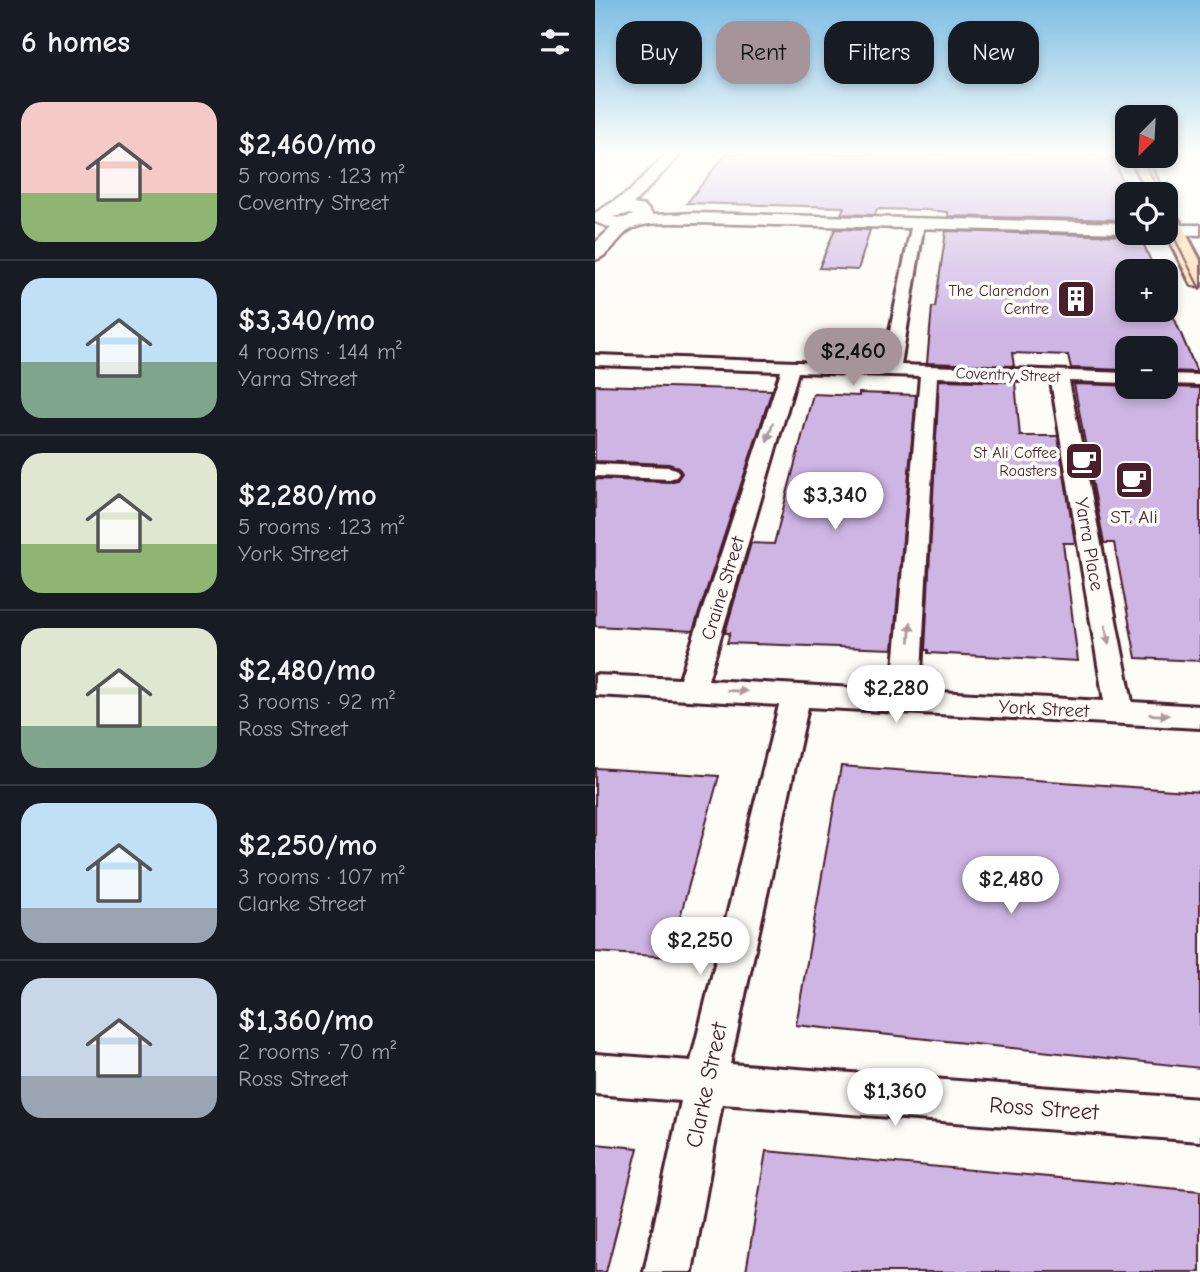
<!DOCTYPE html>
<html lang="en">
<head>
<meta charset="utf-8">
<style>
  :root { --surface:#171b24; --page:#242831; --text:#f1f3f6; --muted:#9ea1a6; --line:#363941; --accent:#a6949b }
  body { margin:0; font-family:"Comic Neue",sans-serif; background:var(--page); color:var(--text); height:100vh; display:flex; flex-direction:column; font-size:26px; white-space:nowrap }
  * { box-sizing:border-box; margin:0 }
  p { font-size:23px; color:var(--muted) }
  .icon { flex:none; width:38px; height:38px; fill:none; stroke:currentColor; stroke-width:2; stroke-linecap:round; stroke-linejoin:round }
  .map { position:relative; flex:1; overflow:hidden }
  .panel { display:flex; flex-direction:column; background:var(--surface); width:595px }
  .panel>* { flex:none }
  .banner { position:absolute; left:21px; top:21px; width:478px; height:63px; display:flex; gap:14px }
  .needle { width:46px; rotate:204deg }
  .buttons { position:absolute; left:520px; top:105px; display:grid; gap:14px }
  .buttons a { display:grid; place-items:center; width:63px; height:63px; border-radius:14px; background:var(--surface); box-shadow:0 4px 10px #0003; font-size:35px }
  .price { position:absolute; translate:-50% -60px; padding:0 16px; border-radius:24px; background:#fff; color:#222; font-size:23px; line-height:46px; filter:drop-shadow(0 2px 4px #0008) }
  .price::after { content:''; position:absolute; left:50%; top:42px; width:21px; height:16px; margin-left:-10px; background:inherit; clip-path:polygon(0 0,100% 0,50% 100%) }
  .price.active { background:var(--accent); color:#111 }
  ul { padding:0; list-style:none }
  li { display:flex; align-items:center; gap:21px; height:175px; padding:0 21px }
  li+li { border-top:2px solid var(--line) }
  li span { display:grid; place-items:center; flex:none; width:196px; height:140px; border-radius:21px; color:#555 }
  li>.icon { margin-inline-start:auto }
  span .icon { width:84px; height:84px; fill:#fffc; stroke-width:1 }
  li b { font-size:30px }
  h2 { display:flex; justify-content:space-between; align-items:center; height:84px; padding:0 21px; font-size:30px }
  .pill { padding:0 24px; border-radius:21px; background:var(--surface); box-shadow:0 4px 10px #0003; font-size:24px; line-height:63px }
  .pill.active { background:var(--accent); color:#111 }
  main { display:flex; flex:1; min-height:0 }
  .map>svg:first-child { display:block }
  .building { fill:#ceb5e4; stroke:#4a1f2b; stroke-width:2 }
  .lines { fill:none; stroke-linecap:round; stroke-linejoin:round }
  .street-casing { stroke:#4a1f2b; stroke-width:6 }
  .secondary-casing { stroke:#4a1f2b; stroke-width:5 }
  .primary-casing { stroke:#4a1f2b; stroke-width:6 }
  .street { fill:#fdfcf7; fill-rule:evenodd }
  .secondary { fill:#fdfcf7; fill-rule:evenodd }
  .primary { fill:#fedbac; fill-rule:evenodd }
  .tram { stroke:#4a1f2b; stroke-width:2 }
  .oneway { fill:#ac999b }
  .labels { text-anchor:middle; stroke-width:7; stroke-linejoin:round; paint-order:stroke }
  .far-poi-label { font-size:16px; fill:#4a1f2b; stroke:#fdfcf7; text-anchor:end }
  .far-street-label { font-size:16px; fill:#4a1f2b; stroke:#fdfcf7 }
  .poi-label { font-size:19px; fill:#4a1f2b; stroke:#fdfcf7 }
  .street-label { font-size:19px; fill:#4a1f2b; stroke:#fdfcf7 }
  .near-street-label { font-size:23px; fill:#4a1f2b; stroke:#fdfcf7 }
</style>
</head>
<body>
<main>
<section class="panel">
<h2>6 homes<svg class="icon" aria-label="filters" viewBox="0 0 24 24"><path d="M4 7h16M4 17h16"/><circle cx="9" cy="7" r="2"/><circle cx="15" cy="17" r="2"/></svg></h2>
<ul>
<li><span style="background:linear-gradient(#f6c9c9 65%,#8fb573 0)"><svg class="icon" aria-label="home" viewBox="0 0 24 24"><path d="M3 11l9-7 9 7M6 9v11h12V9"/></svg></span><div><b>$2,460/mo</b><p>5 rooms · 123 m²</p><p>Coventry Street</p></div></li>
<li><span style="background:linear-gradient(#bfe0f5 60%,#7fa58c 0)"><svg class="icon" aria-label="home" viewBox="0 0 24 24"><path d="M3 11l9-7 9 7M6 9v11h12V9"/></svg></span><div><b>$3,340/mo</b><p>4 rooms · 144 m²</p><p>Yarra Street</p></div></li>
<li><span style="background:linear-gradient(#dfe7d0 65%,#8fb573 0)"><svg class="icon" aria-label="home" viewBox="0 0 24 24"><path d="M3 11l9-7 9 7M6 9v11h12V9"/></svg></span><div><b>$2,280/mo</b><p>5 rooms · 123 m²</p><p>York Street</p></div></li>
<li><span style="background:linear-gradient(#dfe7d0 70%,#7fa58c 0)"><svg class="icon" aria-label="home" viewBox="0 0 24 24"><path d="M3 11l9-7 9 7M6 9v11h12V9"/></svg></span><div><b>$2,480/mo</b><p>3 rooms · 92 m²</p><p>Ross Street</p></div></li>
<li><span style="background:linear-gradient(#bfe0f5 75%,#9aa5b1 0)"><svg class="icon" aria-label="home" viewBox="0 0 24 24"><path d="M3 11l9-7 9 7M6 9v11h12V9"/></svg></span><div><b>$2,250/mo</b><p>3 rooms · 107 m²</p><p>Clarke Street</p></div></li>
<li><span style="background:linear-gradient(#c9d6e8 70%,#9aa5b1 0)"><svg class="icon" aria-label="home" viewBox="0 0 24 24"><path d="M3 11l9-7 9 7M6 9v11h12V9"/></svg></span><div><b>$1,360/mo</b><p>2 rooms · 70 m²</p><p>Ross Street</p></div></li>
</ul>
</section>
<div class="map">
<svg width="605" height="1272" viewBox="0 0 605 1272">
  <rect width="100%" height="100%" fill="#fdfcf7"/>
  <filter id="ink" filterUnits="userSpaceOnUse"><feTurbulence type="fractalNoise" baseFrequency=".0143" numOctaves="2"/><feDisplacementMap in="SourceGraphic" scale="14" xChannelSelector="R" yChannelSelector="G"/><feConvolveMatrix kernelMatrix="1 2 1 2 8 2 1 2 1" color-interpolation-filters="sRGB"/></filter>
  <g filter="url(#ink)">
    <path class="building" d="M131 154H512L513 157H519L532 197V220L353 216V212L331 210 282 209 280 215 246 214 249 207 92 203Z
      M240 229 275 230 263 270 224 268Z
      M351 231 532 236 535 233H544L560 271H532V310H570V296L602 372 570 371V348H532V370L476 368 473 355 417 353 419 366 332 363 337 307H340Z
      M344 380 420 382 425 436H463L480 543H468L483 661 333 653V650H330Z
      M479 384 605 388V661L541 658 519 543H509Z
      M0 385 177 390 98 631 0 626V479L74 482 82 480 87 473 83 467 74 464 0 461Z
      M264 393 321 395 298 649 132 643 135 633H130L156 543 179 544 218 394 264 396Z
      M246 766 605 792V1068L201 1025Z
      M0 768 124 776 74 957 0 952Z
      M0 1144 43 1148 11 1272H0Z
      M171 1151 605 1191V1272H151Z"/>
    <g class="lines">
      <defs>
        <path id="street" d="M323 219 329 223 306 365 532 373V383L474 381 537 702 605 706V728L213 707 135 1064 605 1099V1141L127 1104 97 1272H49L86 1101 0 1094V1054L96 1061 184 705 0 695V675L85 679 186 371 0 365V355L288 365 317 223ZM203 372 325 376 297 690 113 680ZM342 377 456 381 509 701 325 691Z
          M570 374 605 375V385L570 384Z
          M0 464 74 467 81 469 84 473 81 477 74 479 0 476Z"/>
        <path id="secondary" d="M71 154H86L38 204 50 206 58 215 99 213 532 223V233H535H532L99 223C80 224 50 220 33 231 21 240 15 256 0 260V243L16 228 0 222V213L35 191ZM33 214 39 215 28 218 17 217Z
          M570 225H605V235L564 234 570 233Z"/>
        <path id="primary" d="M534 156H549L570 194H554Z
          M570 206 579 211 605 260V286L597 285 594 280 570 231Z"/>
      </defs>
      <use href="#street" class="street-casing"/>
      <use href="#secondary" class="secondary-casing"/>
      <use href="#primary" class="primary-casing"/>
      <use href="#street" class="street"/>
      <use href="#secondary" class="secondary"/>
      <use href="#primary" class="primary"/>
      <path class="tram" d="M546 156 566 194
        M570 219 605 289"/>
    </g>
    <defs><path id="oneway-solid" d="M-6-.8H1V-3.2L6.5 0L1 3.2V.8H-6Z" transform="scale(1.75)"/></defs>
    <g class="oneway">
      <use href="#oneway-solid" transform="translate(175 432) rotate(107)"/>
      <use href="#oneway-solid" transform="translate(315 632) rotate(-86)"/>
      <use href="#oneway-solid" transform="translate(512 635) rotate(80)"/>
      <use href="#oneway-solid" transform="translate(142 691) rotate(3)"/>
      <use href="#oneway-solid" transform="translate(564 715) rotate(3)"/>
    </g>
  </g>
  <linearGradient id="sky" x2="0" y2="1"><stop stop-color="#7ebee4"/><stop offset="0.46" stop-color="#fefefb"/><stop offset="1" stop-color="#fefefb" stop-opacity="0"/></linearGradient>
  <rect width="605" height="332" fill="url(#sky)"/>
  <defs>
    <symbol id="building-square" viewBox="-11 -11 22 22"><rect x="-9" y="-9" width="18" height="18" rx="4" fill="#4a1f2b" stroke="#fdfcf7"/><path d="M-4-6H4V6H1V3H-1V6H-4ZM-2.5-4.3h1.7v1.8h-1.7ZM.8-4.3h1.7v1.8H.8ZM-2.5-1h1.7V.8h-1.7ZM.8-1h1.7V.8H.8Z" fill="#fff"/></symbol>
    <symbol id="cafe-square" viewBox="-11 -11 22 22"><rect x="-9" y="-9" width="18" height="18" rx="4" fill="#4a1f2b" stroke="#fdfcf7"/><path d="M-5.5-4.5H6V0H3Q3 3.5 0 3.5H-2.5Q-5.5 3.5-5.5 0ZM3-3.2v2h1.7v-2ZM-6 4.5H4V6H-6Z" fill="#fff"/></symbol>
  </defs>
  <g fill-rule="evenodd">
    <use href="#building-square" x="459" y="277" width="44" height="44"/>
    <use href="#cafe-square" x="467" y="439" width="44" height="44"/>
    <use href="#cafe-square" x="517" y="458" width="44" height="44"/>
  </g>
  <g class="labels">
    <g class="far-poi-label">
      <text x="454" y="296">The Clarendon<tspan x="454" dy="18">Centre</tspan></text>
      <text x="462" y="458">St Ali Coffee<tspan x="462" dy="18">Roasters</tspan></text>
    </g>
    <g class="far-street-label">
      <text transform="translate(413 374) rotate(2)" y="6">Coventry Street</text>
    </g>
    <g class="poi-label">
      <text x="539" y="523">ST. Ali</text>
    </g>
    <g class="street-label">
      <text transform="translate(495 544) rotate(80)" y="7">Yarra Place</text>
      <text transform="translate(127 588) rotate(-73)" y="7">Craine Street</text>
      <text transform="translate(449 708) rotate(3)" y="7">York Street</text>
    </g>
    <g class="near-street-label">
      <text transform="translate(111 1085) rotate(-78)" y="8">Clarke Street</text>
      <text transform="translate(449 1108) rotate(4)" y="8">Ross Street</text>
    </g>
  </g>
</svg>
<div class="buttons">
<a><svg class="needle" viewBox="-14 -14 28 28"><path d="M0-13l5 13h-10z" fill="#e53935"/><path d="M0 13l5-13h-10z" fill="#9ea1a6"/></svg></a>
<a><svg class="icon" aria-label="locate" viewBox="0 0 24 24"><circle cx="12" cy="12" r="6"/><path d="M12 2v4M12 18v4M2 12h4M18 12h4"/></svg></a>
<a>+</a>
<a>−</a>
</div>
<b class="price active" style="left:258px;top:388px">$2,460</b>
<b class="price" style="left:240px;top:532px">$3,340</b>
<b class="price" style="left:301px;top:725px">$2,280</b>
<b class="price" style="left:416px;top:916px">$2,480</b>
<b class="price" style="left:105px;top:977px">$2,250</b>
<b class="price" style="left:300px;top:1128px">$1,360</b>
<div class="banner">
<a class="pill">Buy</a>
<a class="pill active">Rent</a>
<a class="pill">Filters</a>
<a class="pill">New</a>
</div>
</div>
</main>
</body>
</html>
